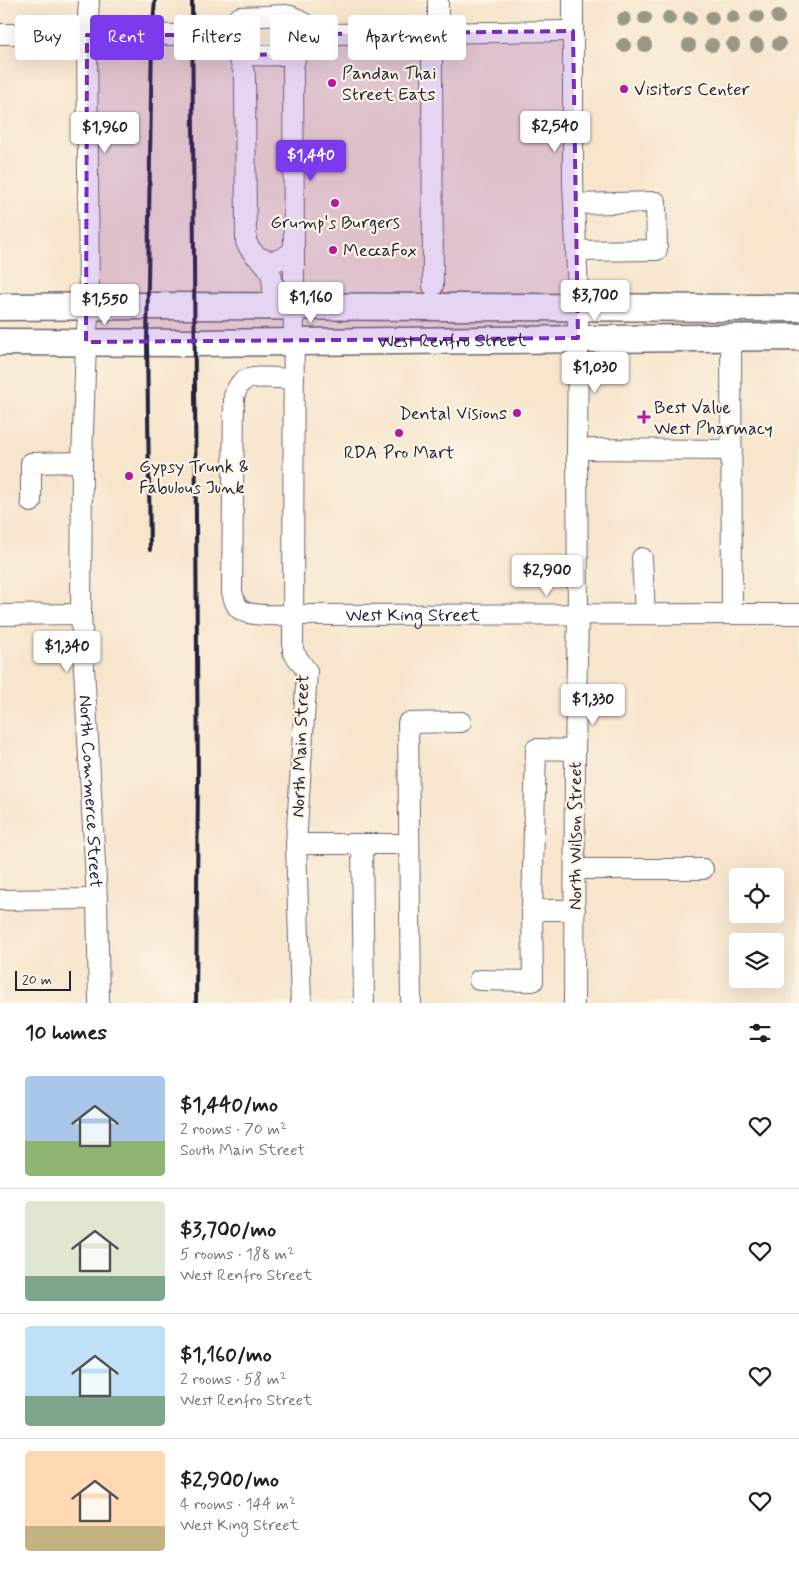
<!DOCTYPE html>
<html lang="en">
<head>
<meta charset="utf-8">
<style>
  :root { --surface:#fff; --page:#f2f2f2; --text:#202124; --muted:#757577; --line:#e0e0e0; --accent:#7c3aed }
  body { margin:0; font-family:Mynerve,sans-serif; background:var(--page); color:var(--text); height:100vh; display:flex; flex-direction:column; font-size:19px; white-space:nowrap }
  * { box-sizing:border-box; margin:0 }
  p { font-size:16px; color:var(--muted) }
  .icon { flex:none; width:28px; height:28px; fill:none; stroke:currentColor; stroke-width:2; stroke-linecap:round; stroke-linejoin:round }
  .map { position:relative; height:1003px; overflow:hidden }
  .sheet { display:flex; flex-direction:column; background:var(--surface); flex:1 }
  .sheet>* { flex:none }
  .top-card { position:absolute; left:15px; top:15px; width:500px; height:45px; display:flex; gap:10px }
  .controls { position:absolute; left:729px; top:868px; display:grid; gap:10px }
  .controls a { display:grid; place-items:center; width:55px; height:55px; border-radius:5px; background:var(--surface); box-shadow:0 5px 20px #0002; font-size:25px }
  .scale { position:absolute; left:15px; bottom:12px; width:56px; box-sizing:border-box; padding-left:5px; border:2px solid #22223b; border-top:0; font-size:14px; line-height:18px; white-space:nowrap; color:#22223b; -webkit-text-stroke:4px #fcf5e5; paint-order:stroke }
  .price { position:absolute; translate:-50% -42px; padding:0 11px; border-radius:5px; background:#fff; color:#222; font-size:16px; line-height:32px; filter:drop-shadow(0 1px 2px #0008) }
  .price::after { content:''; position:absolute; left:50%; top:30px; width:15px; height:11px; margin-left:-8px; background:inherit; clip-path:polygon(0 0,100% 0,50% 100%) }
  .price.active { background:var(--accent); color:#fff }
  ul { padding:0; list-style:none }
  li { display:flex; align-items:center; gap:15px; height:125px; padding:0 25px }
  li+li { border-top:1px solid var(--line) }
  li span { display:grid; place-items:center; flex:none; width:140px; height:100px; border-radius:5px; color:#555 }
  li>.icon { margin-inline-start:auto }
  span .icon { width:60px; height:60px; fill:#fffc; stroke-width:1 }
  li b { font-size:21px }
  h2 { display:flex; justify-content:space-between; align-items:center; height:60px; padding:0 25px; font-size:21px }
  .pill { padding:0 18px; border-radius:5px; background:var(--surface); box-shadow:0 5px 20px #0002; font-size:18px; line-height:45px }
  .pill.active { background:var(--accent); color:#fff }
  .map>svg:first-child { display:block }
  .lines { fill:none; stroke-linecap:round; stroke-linejoin:round }
  .minor-casing { stroke:#6d666e; stroke-width:22 }
  .major-casing { stroke:#6d666e; stroke-width:29 }
  .minor { stroke:#fff; stroke-width:20 }
  .major { stroke:#fff; stroke-width:26 }
  .rail { stroke:#22223b; stroke-width:4 }
  .tree { fill:#9a9786 }
  .marked { fill:#7b2cbf; fill-opacity:0.2; stroke:#7b2cbf; stroke-width:4; stroke-dasharray:10 6; stroke-linejoin:round }
  .poi-dot { fill:#b5179e; stroke:#fcf5e5; stroke-width:2 }
  .labels { text-anchor:middle; stroke-width:4.5; stroke-linejoin:round; paint-order:stroke }
  .poi-label { font-size:18px; fill:#22223b; stroke:#fcf5e5; text-anchor:start }
  .street-label { font-size:18px; fill:#22223b; stroke:#fcf5e5 }
</style>
</head>
<body>
<div class="map">
<svg width="799" height="1003" viewBox="0 0 799 1003">
  <rect width="100%" height="100%" fill="#fcf5e5"/>
  <filter id="ink" filterUnits="userSpaceOnUse"><feTurbulence type="fractalNoise" baseFrequency=".02" numOctaves="2"/><feDisplacementMap in="SourceGraphic" scale="10" xChannelSelector="R" yChannelSelector="G"/><feConvolveMatrix kernelMatrix="1 2 1 2 8 2 1 2 1" color-interpolation-filters="sRGB"/></filter>
  <filter id="wash" filterUnits="userSpaceOnUse"><feTurbulence type="fractalNoise" baseFrequency=".0096" numOctaves="4" result="noise"/><feDisplacementMap in="SourceGraphic" scale="20" xChannelSelector="R" yChannelSelector="G"/><feGaussianBlur stdDeviation="1.12" result="paint"/><feColorMatrix in="noise" values="0 0 0 0 0 0 0 0 0 0 0 0 0 0 0 0 0 1.4 0 .05"/><feComposite in="paint" operator="in"/></filter>
  <g filter="url(#wash)">
    <rect width="100%" height="100%" fill="#f7e5cc"/>
  </g>
  <g filter="url(#ink)">
    <g class="lines">
      <defs>
        <g id="minor">
          <path id="s1" d="M89 0 87 35 89 307 86 342 82 462 81 614 97 899 99 1003"/>
          <path d="M438 0V33"/>
          <path d="M573 0V183L578 291V338L577 449 578 615 575 750 574 1003"/>
          <path d="M285 15C307 17 315 45 293 53 281 57 261 55 248 55 225 52 221 30 240 17Z"/>
          <path d="M302 22 315 30 328 34 573 31"/>
          <path d="M0 34 202 35 217 39 231 46"/>
          <path d="M233 48 240 60 245 76 246 242C257 264 278 267 294 249"/>
          <path d="M300 49 296 55 293 67 294 249 293 652 307 671 296 844 301 1003"/>
          <path d="M432 60 433 286"/>
          <path d="M574 204 656 202 657 250 576 251"/>
          <path d="M256 256C276 270 273 284 273 307"/>
          <path d="M731 338 732 614"/>
          <path id="s2" d="M294 379C282 379 250 374 242 382 238 385 236 392 234 396L232 592C234 599 235 606 241 610 252 617 281 615 294 615L799 614"/>
          <path d="M577 449 732 450"/>
          <path d="M31 502V463L82 462"/>
          <path d="M642 558 645 614"/>
          <path d="M0 615 81 614"/>
          <path d="M296 844H362L364 1003"/>
          <path d="M362 844H409"/>
          <path d="M575 869H703"/>
          <path d="M0 900 97 899"/>
          <path d="M532 910H575"/>
          <path d="M479 980 533 981 532 910 536 749 575 750"/>
          <path d="M411 1003 408 723 461 722"/>
        </g>
        <g id="major">
          <path d="M0 307 147 306 799 308"/>
          <path id="s3" d="M0 342 196 343 799 337"/>
        </g>
      </defs>
      <use href="#minor" class="minor-casing"/>
      <use href="#major" class="major-casing"/>
      <use href="#minor" class="minor"/>
      <use href="#major" class="major"/>
      <path class="rail" d="M192 0 198 781 196 1003
        M150 550 147 343 152 35 155 0"/>
    </g>
    <g class="tree">
      <circle cx="733" cy="17" r="7"/>
      <circle cx="757" cy="17" r="7"/>
      <circle cx="778" cy="17" r="7"/>
      <circle cx="645" cy="18" r="7"/>
      <circle cx="669" cy="18" r="7"/>
      <circle cx="690" cy="18" r="7"/>
      <circle cx="712" cy="18" r="7"/>
      <circle cx="624" cy="19" r="7"/>
      <circle cx="253" cy="34" r="7"/>
      <circle cx="284" cy="34" r="7"/>
      <circle cx="779" cy="44" r="7"/>
      <circle cx="624" cy="45" r="7"/>
      <circle cx="645" cy="45" r="7"/>
      <circle cx="689" cy="45" r="7"/>
      <circle cx="712" cy="45" r="7"/>
      <circle cx="733" cy="45" r="7"/>
      <circle cx="757" cy="45" r="7"/>
    </g>
  </g>
  <path class="marked" d="M573 31 578 338 86 342 87 35H202L248 55 288 54 328 34Z"/>
  <g class="poi-dot">
    <circle cx="332" cy="83" r="5"/>
    <circle cx="624" cy="89" r="5"/>
    <circle cx="335" cy="203" r="5"/>
    <circle cx="333" cy="250" r="5"/>
    <circle cx="517" cy="413" r="5"/>
    <path d="M641.5 409.5h5v5h5v5h-5v5h-5v-5h-5v-5h5z"/>
    <circle cx="399" cy="433" r="5"/>
    <circle cx="129" cy="476" r="5"/>
  </g>
  <g class="labels">
    <g class="poi-label">
      <text x="342" y="79">Pandan Thai<tspan x="342" dy="21">Street Eats</tspan></text>
      <text x="634" y="95">Visitors Center</text>
      <text x="335" y="228" text-anchor="middle">Grump's Burgers</text>
      <text x="343" y="256">MeccaFox</text>
      <text x="654" y="413">Best Value<tspan x="654" dy="21">West Pharmacy</tspan></text>
      <text x="507" y="419" text-anchor="end">Dental Visions</text>
      <text x="399" y="458" text-anchor="middle">RDA Pro Mart</text>
      <text x="139" y="472">Gypsy Trunk &amp;<tspan x="139" dy="21">Fabulous Junk</tspan></text>
    </g>
    <g class="street-label">
      <text dy="6" stroke="none"><textPath href="#s3" startOffset="452">West Renfro Street</textPath></text>
      <text dy="6" stroke="none"><textPath href="#s2" startOffset="458">West King Street</textPath></text>
      <text transform="translate(300 746) rotate(-88)" y="6">North Main Street</text>
      <text dy="6" stroke="none"><textPath href="#s1" startOffset="792">North Commerce Street</textPath></text>
      <text transform="translate(575 836) rotate(-90)" y="6">North Wilson Street</text>
    </g>
  </g>
</svg>
<div class="controls">
<a><svg class="icon" aria-label="locate" viewBox="0 0 24 24"><circle cx="12" cy="12" r="6"/><path d="M12 2v4M12 18v4M2 12h4M18 12h4"/></svg></a>
<a><svg class="icon" aria-label="layers" viewBox="0 0 24 24"><path d="M12 4l9 5-9 5-9-5zM3 14l9 5 9-5"/></svg></a>
</div>
<div class="scale">20 m</div>
<b class="price" style="left:555px;top:153px">$2,540</b>
<b class="price" style="left:105px;top:154px">$1,960</b>
<b class="price active" style="left:311px;top:182px">$1,440</b>
<b class="price" style="left:595px;top:322px">$3,700</b>
<b class="price" style="left:311px;top:324px">$1,160</b>
<b class="price" style="left:105px;top:326px">$1,550</b>
<b class="price" style="left:595px;top:394px">$1,030</b>
<b class="price" style="left:547px;top:597px">$2,900</b>
<b class="price" style="left:67px;top:673px">$1,340</b>
<b class="price" style="left:593px;top:726px">$1,330</b>
<div class="top-card">
<a class="pill">Buy</a>
<a class="pill active">Rent</a>
<a class="pill">Filters</a>
<a class="pill">New</a>
<a class="pill">Apartment</a>
</div>
</div>
<section class="sheet">
<h2>10 homes<svg class="icon" aria-label="filters" viewBox="0 0 24 24"><path d="M4 7h16M4 17h16"/><circle cx="9" cy="7" r="2"/><circle cx="15" cy="17" r="2"/></svg></h2>
<ul>
<li><span style="background:linear-gradient(#a9c7e8 65%,#8fb573 0)"><svg class="icon" aria-label="home" viewBox="0 0 24 24"><path d="M3 11l9-7 9 7M6 9v11h12V9"/></svg></span><div><b>$1,440/mo</b><p>2 rooms · 70 m²</p><p>South Main Street</p></div><svg class="icon" aria-label="heart" viewBox="0 0 24 24"><path d="M12 20l-8-8c-3-5 5-10 8-4 3-6 11-1 8 4z"/></svg></li>
<li><span style="background:linear-gradient(#dfe7d0 75%,#7fa58c 0)"><svg class="icon" aria-label="home" viewBox="0 0 24 24"><path d="M3 11l9-7 9 7M6 9v11h12V9"/></svg></span><div><b>$3,700/mo</b><p>5 rooms · 188 m²</p><p>West Renfro Street</p></div><svg class="icon" aria-label="heart" viewBox="0 0 24 24"><path d="M12 20l-8-8c-3-5 5-10 8-4 3-6 11-1 8 4z"/></svg></li>
<li><span style="background:linear-gradient(#bfe0f5 70%,#7fa58c 0)"><svg class="icon" aria-label="home" viewBox="0 0 24 24"><path d="M3 11l9-7 9 7M6 9v11h12V9"/></svg></span><div><b>$1,160/mo</b><p>2 rooms · 58 m²</p><p>West Renfro Street</p></div><svg class="icon" aria-label="heart" viewBox="0 0 24 24"><path d="M12 20l-8-8c-3-5 5-10 8-4 3-6 11-1 8 4z"/></svg></li>
<li><span style="background:linear-gradient(#ffd9b3 75%,#c2b280 0)"><svg class="icon" aria-label="home" viewBox="0 0 24 24"><path d="M3 11l9-7 9 7M6 9v11h12V9"/></svg></span><div><b>$2,900/mo</b><p>4 rooms · 144 m²</p><p>West King Street</p></div><svg class="icon" aria-label="heart" viewBox="0 0 24 24"><path d="M12 20l-8-8c-3-5 5-10 8-4 3-6 11-1 8 4z"/></svg></li>
</ul>
</section>
</body>
</html>
